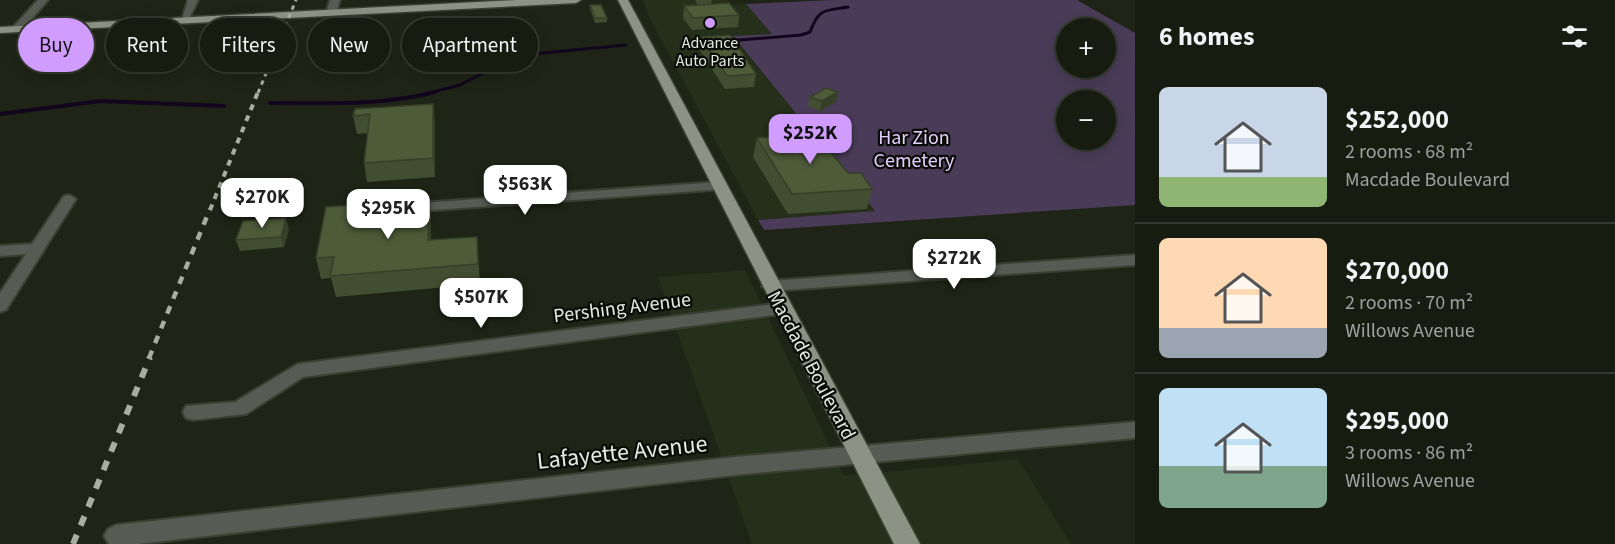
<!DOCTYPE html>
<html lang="en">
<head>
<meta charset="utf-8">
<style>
  :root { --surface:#161c10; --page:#1f2519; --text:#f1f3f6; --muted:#9ea19f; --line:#353a30; --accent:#d09dfe }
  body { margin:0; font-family:"Source Sans 3",sans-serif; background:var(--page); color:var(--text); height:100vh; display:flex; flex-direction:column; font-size:22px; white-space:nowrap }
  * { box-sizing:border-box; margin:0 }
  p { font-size:20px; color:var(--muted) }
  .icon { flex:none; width:33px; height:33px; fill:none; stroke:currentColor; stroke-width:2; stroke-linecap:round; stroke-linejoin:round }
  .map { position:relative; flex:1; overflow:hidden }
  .drawer { display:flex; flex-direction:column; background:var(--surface); width:480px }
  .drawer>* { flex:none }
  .guide { position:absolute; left:18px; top:18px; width:570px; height:54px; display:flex; gap:12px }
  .controls { position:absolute; left:1056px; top:18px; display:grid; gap:12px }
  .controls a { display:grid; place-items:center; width:60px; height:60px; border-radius:50%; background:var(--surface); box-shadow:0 3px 15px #0003,0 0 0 2px var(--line); font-size:30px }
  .price { position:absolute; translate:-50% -51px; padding:0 14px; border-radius:12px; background:#fff; color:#222; font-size:20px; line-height:39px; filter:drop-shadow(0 2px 3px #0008) }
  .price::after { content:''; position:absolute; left:50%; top:36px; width:18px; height:14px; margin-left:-9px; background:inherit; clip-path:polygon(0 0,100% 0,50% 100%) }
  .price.active { background:var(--accent); color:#111 }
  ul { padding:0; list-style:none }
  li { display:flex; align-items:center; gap:18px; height:150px; padding:0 24px }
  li+li { border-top:2px solid var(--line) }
  li span { display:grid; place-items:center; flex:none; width:168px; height:120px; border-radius:9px; color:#555 }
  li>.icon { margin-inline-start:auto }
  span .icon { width:72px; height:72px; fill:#fffc; stroke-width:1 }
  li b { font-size:26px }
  h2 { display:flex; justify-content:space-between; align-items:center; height:72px; padding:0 24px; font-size:26px }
  .tag { padding:0 21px; border-radius:27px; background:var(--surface); box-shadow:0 3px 15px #0003,0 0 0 2px var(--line); font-size:21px; line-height:54px }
  .tag.active { background:var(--accent); color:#111 }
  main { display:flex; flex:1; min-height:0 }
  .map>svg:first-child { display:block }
  .built { fill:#262f1a }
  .green { fill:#4a3c58; fill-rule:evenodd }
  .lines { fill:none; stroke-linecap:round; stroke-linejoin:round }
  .stream-far1 { stroke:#14051f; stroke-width:3 }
  .stream { stroke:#14051f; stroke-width:4 }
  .minor-casing { stroke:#3a4132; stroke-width:4 }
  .major-casing { stroke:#3a4132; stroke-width:3 }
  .minor { fill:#575b53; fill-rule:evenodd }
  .major { fill:#8c9384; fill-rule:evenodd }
  .rail-far3 { stroke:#a8ada1; stroke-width:3; stroke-dasharray:4.5 4.5; stroke-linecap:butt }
  .rail-far2 { stroke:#a8ada1; stroke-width:4; stroke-dasharray:6 6; stroke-linecap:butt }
  .rail-far1 { stroke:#a8ada1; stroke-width:4.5; stroke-dasharray:8 8; stroke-linecap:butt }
  .rail { stroke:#a8ada1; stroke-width:6; stroke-dasharray:10 10; stroke-linecap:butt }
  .wall { fill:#424e31 }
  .shaded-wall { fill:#364028 }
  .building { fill:#4d5b39; stroke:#364028; stroke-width:1.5 }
  .poi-dot { fill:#d09dfe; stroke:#0a0d07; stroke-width:2 }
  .labels { text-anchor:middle; stroke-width:4.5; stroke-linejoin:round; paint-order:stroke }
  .far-poi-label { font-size:16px; fill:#e6eae0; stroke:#0a0d07 }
  .park-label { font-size:20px; fill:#e6cefe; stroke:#0a0d07 }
  .street-label { font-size:20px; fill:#e6eae0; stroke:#0a0d07 }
  .near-street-label { font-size:24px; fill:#e6eae0; stroke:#0a0d07 }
</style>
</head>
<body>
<main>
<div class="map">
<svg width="1135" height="544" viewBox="0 0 1135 544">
  <rect width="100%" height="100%" fill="#1e2516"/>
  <path class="built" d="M643 0H728L731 5 746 4 772 34 733 37 875 211 758 220 648 15Z
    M745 270 844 476 1018 459 1071 544H752L658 277Z"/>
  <path class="green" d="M833 0H1077L1135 33V205L764 230 758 220 875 211 733 36 772 34 746 4ZM1066 28H1106V68H1066ZM1066 100H1106V140H1066Z"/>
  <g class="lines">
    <path class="stream-far1" d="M728 41 801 35 810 32C819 8 824 11 848 7
      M694 42H705
      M429 93 460 85 495 67 532 54 626 45"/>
    <path class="stream" d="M270 103C325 103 381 106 435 92
      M0 114 101 101 224 106"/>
    <defs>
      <path id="minor" d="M38 0H48L21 31H13V27Z
        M188 0H198L187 23H181Z
        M330 0H340L336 13 331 16 326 13Z
        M719 182 724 183 726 186 724 189 407 212 400 208 407 204Z
        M69 195 76 199 6 310 0 312V293L26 254 0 256V246L32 244 64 196Z
        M1135 255V265L770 291 762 286 770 281Z
        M782 303 788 305 791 309 788 313 303 377 246 414 193 420 186 418 183 412 186 406 235 402 298 364Z
        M1135 422V438L735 475 138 544H109L104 536 108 529 116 525 735 457Z"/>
      <path id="major" d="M517 0H581L576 3 0 33V27Z
        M618 0H628L920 544H894Z"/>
    </defs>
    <use href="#minor" class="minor-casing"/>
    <use href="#major" class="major-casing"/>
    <use href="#minor" class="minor"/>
    <use href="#major" class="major"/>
    <path class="rail-far3" d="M258 93 296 0"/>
    <path class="rail-far2" d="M210 210 258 92"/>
    <path class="rail-far1" d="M149 358 210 209"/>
    <path class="rail" d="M73 544 150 357"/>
  </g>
  <path class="wall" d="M695 0H712L711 4 739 15 738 27 692 30 683 18 684 6 698 5Z
    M590 5 607 18V22L595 23 590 9Z
    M701 37 756 74 754 87 725 89 699 49Z
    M96 45 79 65 53 66 49 57Z
    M838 92 836 102 820 111 808 106 810 97Z
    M355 109 435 122V177L367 182 364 163 368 133 357 134 353 116Z
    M757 138 848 173 872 189 867 209 788 214 753 157Z
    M429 200 431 219V240L477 237 480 284 336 297 331 278 321 279 316 258Z
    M289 229 284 247 240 251 236 240Z"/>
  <path class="shaded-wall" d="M93 36 96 45 79 65 76 56Z
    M838 92 836 102 820 111 822 101Z
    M433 104 435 122V177L433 158Z
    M429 200 431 219V261L428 240Z
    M286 218 289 229 284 247 281 237Z"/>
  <path class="building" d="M729 3 739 15 693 18 684 6Z
    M590 5H601L607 18H595Z
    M730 35 756 74 727 76 701 37Z
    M93 36 76 56 49 57 68 37Z
    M826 88 838 92 822 101 810 97Z
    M433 104V158L364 163 370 114 353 116 355 109Z
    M816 134 848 173H861L872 189 792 194 757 138Z
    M429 200 428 240 477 237 478 264 330 276 334 257 316 258 326 207Z
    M286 218 281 237 236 240 243 221Z"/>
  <circle class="poi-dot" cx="710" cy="23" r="6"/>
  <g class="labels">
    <g class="far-poi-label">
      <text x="710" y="48">Advance<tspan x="710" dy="18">Auto Parts</tspan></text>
    </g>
    <g class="park-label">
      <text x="914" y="144">Har Zion<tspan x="914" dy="23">Cemetery</tspan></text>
    </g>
    <g class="street-label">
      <text transform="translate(622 307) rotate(-7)" y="7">Pershing Avenue</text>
      <text transform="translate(812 365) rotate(62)" y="7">Macdade Boulevard</text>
    </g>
    <g class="near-street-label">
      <text transform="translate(622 452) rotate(-6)" y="8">Lafayette Avenue</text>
    </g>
  </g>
</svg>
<div class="controls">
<a>+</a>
<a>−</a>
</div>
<b class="price active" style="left:810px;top:165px">$252K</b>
<b class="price" style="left:525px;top:216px">$563K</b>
<b class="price" style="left:262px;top:229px">$270K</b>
<b class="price" style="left:388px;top:240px">$295K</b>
<b class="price" style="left:954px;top:290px">$272K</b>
<b class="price" style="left:481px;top:329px">$507K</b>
<div class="guide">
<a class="tag active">Buy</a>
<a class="tag">Rent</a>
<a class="tag">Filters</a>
<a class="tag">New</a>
<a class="tag">Apartment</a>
</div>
</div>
<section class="drawer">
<h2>6 homes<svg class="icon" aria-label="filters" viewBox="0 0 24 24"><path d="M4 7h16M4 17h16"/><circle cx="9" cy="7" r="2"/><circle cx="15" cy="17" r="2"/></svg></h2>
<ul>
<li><span style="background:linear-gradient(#c9d6e8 75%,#8fb573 0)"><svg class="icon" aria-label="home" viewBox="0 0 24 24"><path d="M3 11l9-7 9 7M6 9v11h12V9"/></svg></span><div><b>$252,000</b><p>2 rooms · 68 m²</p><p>Macdade Boulevard</p></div></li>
<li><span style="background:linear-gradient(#ffd9b3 75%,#9aa5b1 0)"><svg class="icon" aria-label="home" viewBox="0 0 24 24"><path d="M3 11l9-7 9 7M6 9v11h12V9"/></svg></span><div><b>$270,000</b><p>2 rooms · 70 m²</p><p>Willows Avenue</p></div></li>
<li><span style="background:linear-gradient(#bfe0f5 65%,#7fa58c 0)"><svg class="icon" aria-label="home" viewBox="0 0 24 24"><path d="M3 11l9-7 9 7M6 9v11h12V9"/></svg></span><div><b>$295,000</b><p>3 rooms · 86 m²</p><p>Willows Avenue</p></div></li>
</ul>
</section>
</main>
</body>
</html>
